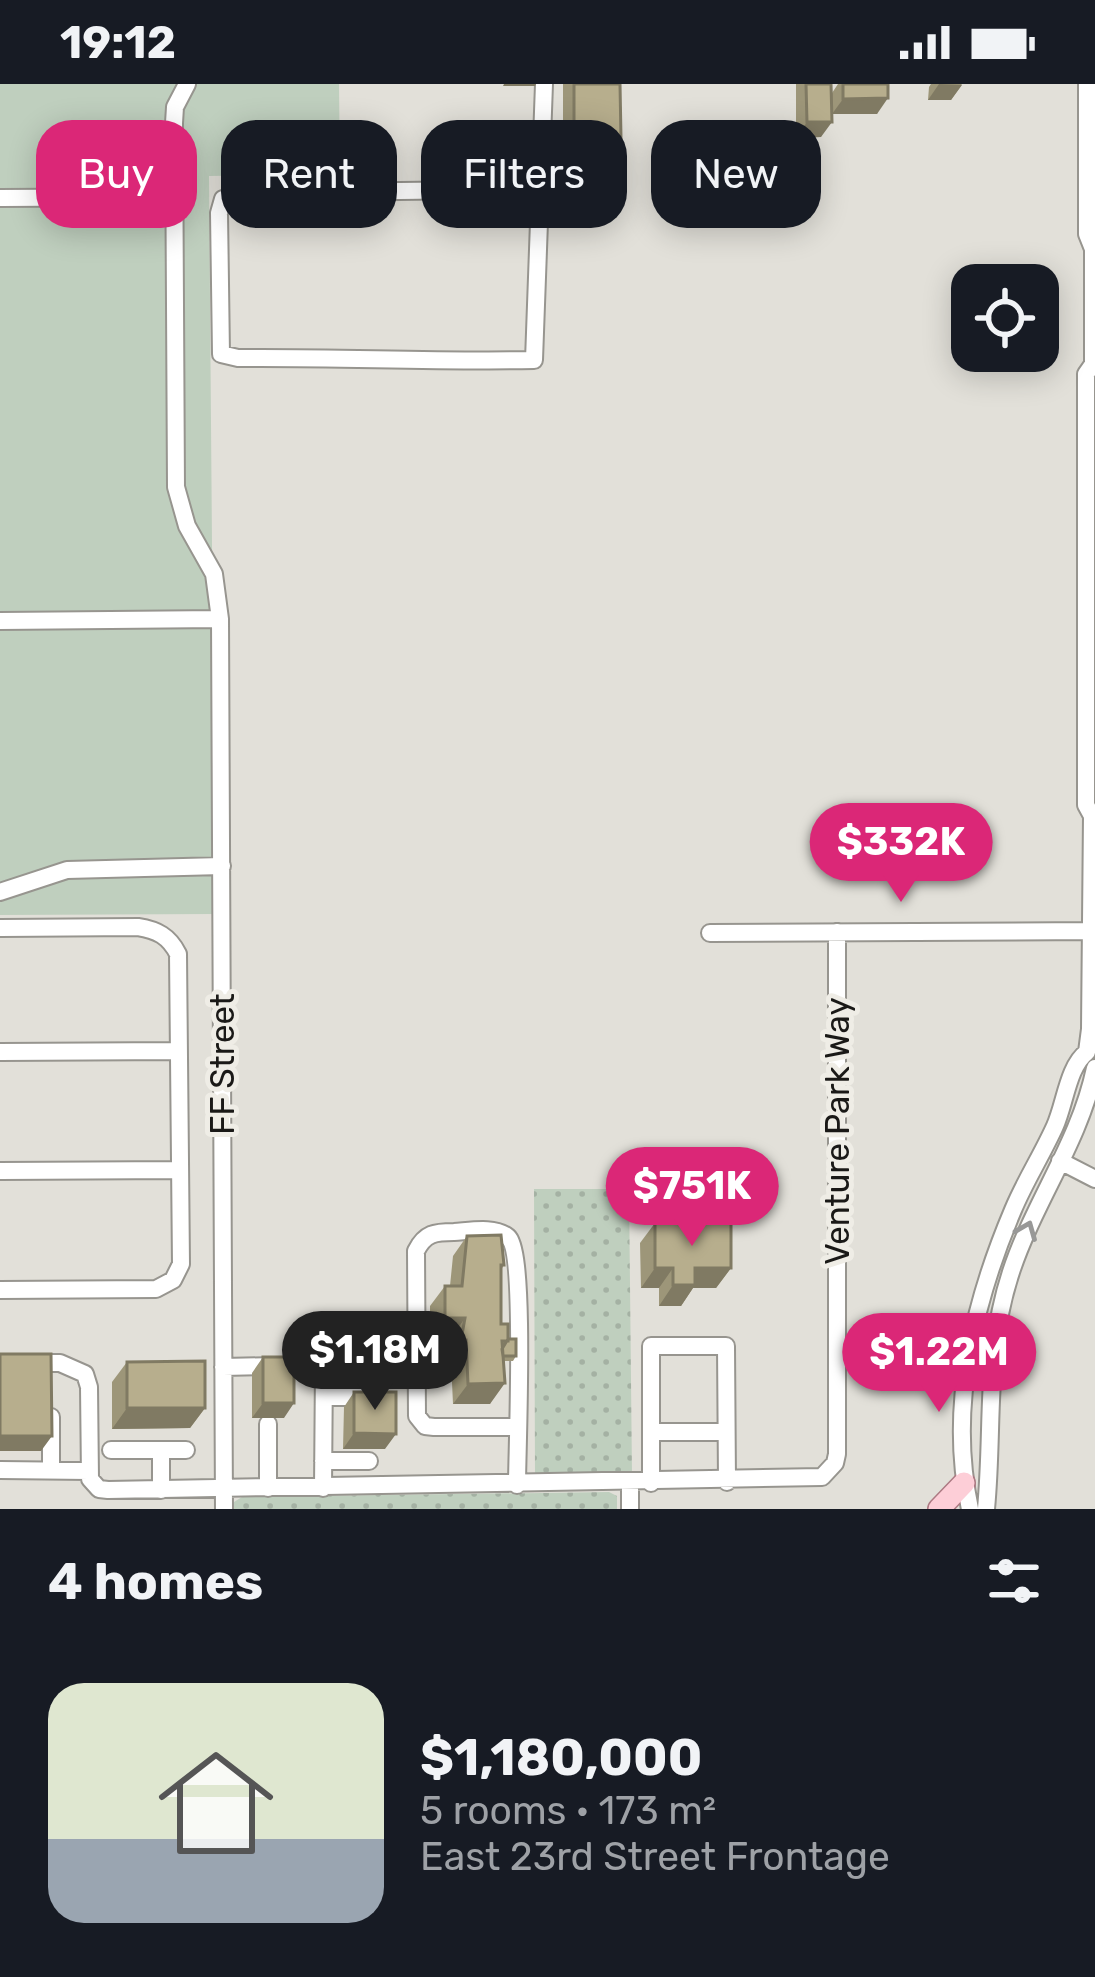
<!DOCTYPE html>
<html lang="en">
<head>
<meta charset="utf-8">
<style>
  :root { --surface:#171b24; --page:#20242c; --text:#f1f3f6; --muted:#9ea1a6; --line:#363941; --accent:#db2777 }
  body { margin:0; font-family:Rubik,sans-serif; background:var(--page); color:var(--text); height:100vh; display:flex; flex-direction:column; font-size:45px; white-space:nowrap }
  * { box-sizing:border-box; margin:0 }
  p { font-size:39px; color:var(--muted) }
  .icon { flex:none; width:66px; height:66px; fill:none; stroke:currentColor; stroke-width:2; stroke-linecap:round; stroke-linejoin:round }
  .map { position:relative; height:1425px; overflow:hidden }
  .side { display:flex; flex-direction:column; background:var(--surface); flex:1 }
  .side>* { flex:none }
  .banner { position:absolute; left:36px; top:36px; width:1023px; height:108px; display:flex; gap:24px }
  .fabs { position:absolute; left:951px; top:180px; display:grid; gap:24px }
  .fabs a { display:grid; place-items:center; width:108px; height:108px; border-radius:24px; background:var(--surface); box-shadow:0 6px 30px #0003; font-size:60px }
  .price { position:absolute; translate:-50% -102px; padding:0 27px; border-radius:42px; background:var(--accent); color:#fff; font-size:39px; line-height:78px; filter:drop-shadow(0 3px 6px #0008) }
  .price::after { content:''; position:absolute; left:50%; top:72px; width:36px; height:27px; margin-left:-18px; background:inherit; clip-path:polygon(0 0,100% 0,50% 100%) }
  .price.active { background:#222; color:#fff }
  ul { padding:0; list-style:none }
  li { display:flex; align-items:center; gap:36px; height:300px; padding:0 48px }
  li+li { border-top:3px solid var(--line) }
  li span { display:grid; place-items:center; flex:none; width:336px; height:240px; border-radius:36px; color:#555 }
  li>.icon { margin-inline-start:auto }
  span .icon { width:144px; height:144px; fill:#fffc; stroke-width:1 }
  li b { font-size:51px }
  h2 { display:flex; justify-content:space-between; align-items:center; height:144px; padding:0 48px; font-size:51px }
  .tag { padding:0 42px; border-radius:36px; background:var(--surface); box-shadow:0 6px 30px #0003; font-size:42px; line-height:108px }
  .tag.active { background:var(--accent); color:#fff }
  .status { display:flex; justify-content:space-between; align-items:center; height:84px; padding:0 60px; background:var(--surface); direction:ltr }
  .status svg { height:33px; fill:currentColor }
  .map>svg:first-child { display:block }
  .grass { fill:url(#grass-dots) }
  .green { fill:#bfcfbe }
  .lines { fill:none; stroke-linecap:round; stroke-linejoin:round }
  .minor-casing { stroke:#97958f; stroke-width:20 }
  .major-casing { stroke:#ad7a83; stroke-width:24 }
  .minor { stroke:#fff; stroke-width:16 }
  .major { stroke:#fdced7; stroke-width:21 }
  .wall { fill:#9d9679 }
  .shaded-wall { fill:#807a63 }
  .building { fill:#b7ae8d; stroke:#807a63; stroke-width:3 }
  .oneway { stroke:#989897 }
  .labels { text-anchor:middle; stroke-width:10; stroke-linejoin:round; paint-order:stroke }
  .street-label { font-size:33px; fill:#1a1917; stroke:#efede6 }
</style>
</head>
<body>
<div class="status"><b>19:12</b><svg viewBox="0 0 49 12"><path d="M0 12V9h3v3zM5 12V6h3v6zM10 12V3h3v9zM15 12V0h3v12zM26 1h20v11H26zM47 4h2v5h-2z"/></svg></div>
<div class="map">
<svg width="1095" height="1425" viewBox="0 0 1095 1425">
  <defs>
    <pattern id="grass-dots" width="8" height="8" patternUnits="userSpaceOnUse" patternTransform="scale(3)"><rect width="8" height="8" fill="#bfcfbe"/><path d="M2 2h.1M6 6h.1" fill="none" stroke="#a4b1a3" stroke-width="1.8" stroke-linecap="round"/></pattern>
  </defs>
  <rect width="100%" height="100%" fill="#e2e0d9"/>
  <path class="grass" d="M534 1105H629L632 1390 535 1393Z
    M609 1408 617 1412V1425H233L234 1418 242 1413Z"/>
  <path class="green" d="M0 0H339L340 90 209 92 215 830 0 831Z"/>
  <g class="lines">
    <defs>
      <path id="minor" d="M187 0 175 23 174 39 176 403 187 442 214 490 220 535 224 1425
        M540 105 247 109 223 115 219 129 221 270 238 274C338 273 435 278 534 276L544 0
        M0 114 174 113
        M0 537 220 535
        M0 808 67 786 222 782
        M0 844 138 843C157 846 169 852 178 870L181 1180 173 1196 156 1205 0 1206
        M710 849 1095 847
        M0 968 179 967
        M1060 1077 1095 1095
        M0 1087 180 1086
        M0 1279H60L85 1290 89 1303 90 1395 99 1405 108 1406 822 1393 835 1379 837 1370V848
        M223 1283 274 1282
        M324 1313H366
        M51 1333V1386
        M268 1340V1404
        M517 1343H434L425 1342 417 1332 416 1167C425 1149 435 1148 454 1148 470 1147 495 1142 508 1153 526 1168 517 1365 517 1401
        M651 1348H726
        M111 1366H186
        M161 1366V1406
        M323 1377H369
        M0 1386 89 1387
        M630 1399V1425
        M651 1399V1262H726L727 1398
        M323 1404 324 1281H372
        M970 1425C948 1325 974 1218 1013 1126 1025 1097 1042 1071 1055 1042 1065 1020 1068 982 1087 968L1090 945 1092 732 1086 721V290L1093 280V165L1087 150V0
        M986 1425C994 1342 984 1270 1011 1188 1034 1118 1080 1057 1095 984"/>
      <path id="major" d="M939 1425 964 1399"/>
    </defs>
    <use href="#minor" class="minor-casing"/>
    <use href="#major" class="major-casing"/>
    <use href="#minor" class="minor"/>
    <use href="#major" class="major"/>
  </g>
  <path class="wall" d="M563 0H620L621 54 610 70H563Z
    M796 0H831L821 53 796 54Z
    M838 0H888L877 30H832V9Z
    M931 0H962L951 16H928L929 3Z
    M655 1139 731 1184 716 1204H693L681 1222H659V1204H641L640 1159Z
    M467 1152 504 1181 501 1186V1240L516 1272 513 1277H503L490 1320H453L451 1277H447L451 1254H430V1222L445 1202H450L453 1172Z
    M263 1273 284 1334H252V1289Z
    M127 1278 205 1324 190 1344 112 1345V1298Z
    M354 1308 385 1365H343L344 1323Z"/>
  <path class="shaded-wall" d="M504 0H536L535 2H503Z
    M939 0 962 1 951 16H928Z
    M888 14 877 30H832L843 15Z
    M807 38H832L821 53 796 54Z
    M621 54 610 70H563L574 55Z
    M655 1184H673L659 1204H641Z
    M695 1184H731L716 1204H693L681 1222H659L673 1201Z
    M445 1234H465L451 1254H430Z
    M461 1256H466L451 1277H447Z
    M505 1299 490 1320H453L468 1300Z
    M263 1319H294L284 1334H252Z
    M127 1324H205L190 1344 112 1345Z
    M354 1349 396 1350 385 1365H343Z
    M0 1352H52L41 1367H0Z"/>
  <path class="building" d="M574 0H620L621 54 574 55Z
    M806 0H831L832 38H807Z
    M843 0H888V14L843 15Z
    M655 1139H731V1184H695V1201H673V1184H655Z
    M501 1151 504 1181H501V1240H508V1257H502L505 1299 468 1300 466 1256H461L465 1234H445V1202H462L467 1152Z
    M508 1255H516V1272H503L502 1265Z
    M0 1270H51L52 1352H0Z
    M263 1273H294V1319H263Z
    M205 1277V1324H127V1278Z
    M354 1308H396V1350L354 1349Z"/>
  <defs><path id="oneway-chevron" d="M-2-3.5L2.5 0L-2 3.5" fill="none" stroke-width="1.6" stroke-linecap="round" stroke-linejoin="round" transform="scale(3)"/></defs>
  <use class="oneway" href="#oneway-chevron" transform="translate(1027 1146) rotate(-68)"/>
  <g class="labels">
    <g class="street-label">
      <text transform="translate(222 980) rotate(-90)" y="12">FF Street</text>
      <text transform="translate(837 1047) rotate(-90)" y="12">Venture Park Way</text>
    </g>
  </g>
</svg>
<div class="fabs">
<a><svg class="icon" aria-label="locate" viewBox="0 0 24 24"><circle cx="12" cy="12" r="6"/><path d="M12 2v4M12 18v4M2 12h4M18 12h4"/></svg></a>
</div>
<b class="price" style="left:901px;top:821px">$332K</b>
<b class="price" style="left:692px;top:1165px">$751K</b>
<b class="price active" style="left:375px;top:1329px">$1.18M</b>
<b class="price" style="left:939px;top:1331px">$1.22M</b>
<div class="banner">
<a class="tag active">Buy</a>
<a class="tag">Rent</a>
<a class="tag">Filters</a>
<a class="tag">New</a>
</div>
</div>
<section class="side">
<h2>4 homes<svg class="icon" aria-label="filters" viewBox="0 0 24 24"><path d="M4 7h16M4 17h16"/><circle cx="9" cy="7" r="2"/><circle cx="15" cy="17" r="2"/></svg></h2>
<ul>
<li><span style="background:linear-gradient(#dfe7d0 65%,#9aa5b1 0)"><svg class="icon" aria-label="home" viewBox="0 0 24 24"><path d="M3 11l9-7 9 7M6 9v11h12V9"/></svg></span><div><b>$1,180,000</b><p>5 rooms · 173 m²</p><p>East 23rd Street Frontage</p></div></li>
</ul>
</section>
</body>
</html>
